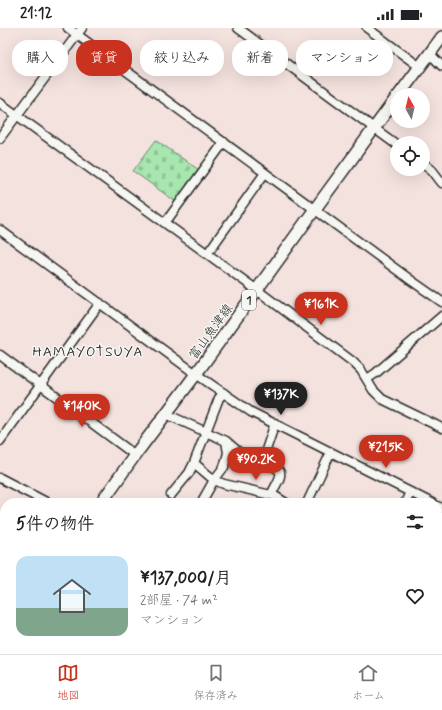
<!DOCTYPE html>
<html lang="ja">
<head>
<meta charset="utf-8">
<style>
  :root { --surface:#fff; --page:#f2f2f2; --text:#202124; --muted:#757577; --line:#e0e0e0; --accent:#c8321e }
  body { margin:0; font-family:Mynerve,"Klee One",sans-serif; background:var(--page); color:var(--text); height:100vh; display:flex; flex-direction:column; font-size:15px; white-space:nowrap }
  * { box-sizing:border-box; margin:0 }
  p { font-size:13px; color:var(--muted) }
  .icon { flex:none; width:22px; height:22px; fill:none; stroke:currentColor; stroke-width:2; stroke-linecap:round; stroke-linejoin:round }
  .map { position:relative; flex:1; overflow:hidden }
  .drawer { position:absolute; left:0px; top:470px; width:442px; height:156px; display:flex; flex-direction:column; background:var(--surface); border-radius:16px 16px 0 0; box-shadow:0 4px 16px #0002 }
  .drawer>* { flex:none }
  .guide { position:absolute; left:12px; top:12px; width:418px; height:36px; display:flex; gap:8px }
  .needle { width:26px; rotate:352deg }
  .buttons { position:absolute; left:390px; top:60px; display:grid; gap:8px }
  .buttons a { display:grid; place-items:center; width:40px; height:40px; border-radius:50%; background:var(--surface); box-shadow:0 4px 16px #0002; font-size:20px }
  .price { position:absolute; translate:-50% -34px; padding:0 9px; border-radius:14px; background:var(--accent); color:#fff; font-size:13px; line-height:26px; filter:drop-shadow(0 1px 2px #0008) }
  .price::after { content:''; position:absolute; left:50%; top:24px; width:12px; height:9px; margin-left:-6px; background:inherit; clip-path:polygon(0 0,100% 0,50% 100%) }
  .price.on { background:#222; color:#fff }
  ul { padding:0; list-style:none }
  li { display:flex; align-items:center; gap:12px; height:100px; padding:0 16px }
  li span { display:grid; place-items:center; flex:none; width:112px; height:80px; border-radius:12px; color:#555 }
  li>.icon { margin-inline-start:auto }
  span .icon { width:48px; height:48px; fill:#fffc; stroke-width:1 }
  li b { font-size:17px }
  h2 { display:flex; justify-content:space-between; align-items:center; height:48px; padding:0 16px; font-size:17px }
  .chip { padding:0 14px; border-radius:16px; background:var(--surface); box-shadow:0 4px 16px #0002; font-size:14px; line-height:36px }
  .chip.on { background:var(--accent); color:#fff }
  .status { display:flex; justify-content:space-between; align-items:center; height:28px; padding:0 20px; background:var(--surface); direction:ltr }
  .status svg { height:11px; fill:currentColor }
  .tabs { display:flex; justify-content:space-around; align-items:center; height:56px; border-top:1px solid var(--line); background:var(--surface); font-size:11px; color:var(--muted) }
  .tabs a { display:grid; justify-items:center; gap:2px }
  .tabs .on { color:var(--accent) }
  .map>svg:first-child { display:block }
  .cemetery { fill:url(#cemetery-stones); stroke:#69886c }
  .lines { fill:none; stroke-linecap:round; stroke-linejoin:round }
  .minor-casing { stroke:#2b2b2b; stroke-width:11 }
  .major-casing { stroke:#2b2b2b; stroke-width:14 }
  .minor { stroke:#f6f6f2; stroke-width:8 }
  .major { stroke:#f6f6f2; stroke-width:11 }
  .labels { text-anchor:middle; stroke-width:3; stroke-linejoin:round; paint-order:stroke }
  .shield { fill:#f6f6f2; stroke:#686867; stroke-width:1 }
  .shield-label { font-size:12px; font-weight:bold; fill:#2b2b2b }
  .street-label { font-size:13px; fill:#2b2b2b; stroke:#f6f6f2 }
  .neighbourhood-label { font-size:14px; letter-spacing:1px; fill:#2b2b2b; stroke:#f6f6f2 }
</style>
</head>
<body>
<div class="status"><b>21:12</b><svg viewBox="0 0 49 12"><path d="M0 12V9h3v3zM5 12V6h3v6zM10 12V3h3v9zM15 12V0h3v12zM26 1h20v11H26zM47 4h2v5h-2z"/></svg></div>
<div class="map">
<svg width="442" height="626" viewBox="0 0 442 626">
  <defs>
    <pattern id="cemetery-stones" width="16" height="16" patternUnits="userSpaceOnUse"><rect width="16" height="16" fill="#a7e6ae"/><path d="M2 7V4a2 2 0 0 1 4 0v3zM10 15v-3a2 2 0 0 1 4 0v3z" fill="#90c596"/></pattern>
  </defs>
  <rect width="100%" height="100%" fill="#f4e2de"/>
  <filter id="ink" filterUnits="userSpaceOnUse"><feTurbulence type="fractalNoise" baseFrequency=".025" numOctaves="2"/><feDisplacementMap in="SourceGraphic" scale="8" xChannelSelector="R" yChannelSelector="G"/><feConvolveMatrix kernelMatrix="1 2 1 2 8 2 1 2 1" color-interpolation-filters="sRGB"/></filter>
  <g filter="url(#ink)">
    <path class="cemetery" d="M156 112 199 142 176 174 133 143Z"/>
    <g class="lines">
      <defs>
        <path id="minor" d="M68 0 412 253 442 274
          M238 0 397 117
          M367 0 420 39
          M430 26 442 38
          M0 75 257 262 353 334 361 342 373 362 382 371 442 400
          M0 110 82 0
          M423 135 432 142 442 155
          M165 195 224 114
          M0 202 196 346 251 384 432 475
          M207 226 265 145
          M0 327 135 427
          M367 351 376 345 442 288
          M224 365 219 370 194 435 214 452 224 456 275 468 286 475
          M166 386 226 413 228 425 224 439 214 452 201 475
          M0 413 100 275
          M226 413 249 433 264 436 265 425 275 395
          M264 436C289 442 280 448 271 467
          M0 450 48 475
          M171 467 189 445 194 435
          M307 475 331 424
          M405 475 410 464
          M437 478 442 480
          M0 565 5 568
          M110 621 120 626
          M322 621 327 626
          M417 621 423 626
          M294 626 297 621"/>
        <path id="major" d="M399 67 442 9
          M101 475 135 427 196 346 315 181 397 69
          M0 611 5 604"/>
      </defs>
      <use href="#minor" class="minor-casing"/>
      <use href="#major" class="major-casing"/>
      <use href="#minor" class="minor"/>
      <use href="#major" class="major"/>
    </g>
  </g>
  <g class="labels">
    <rect class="shield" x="242" y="262" width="14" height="20" rx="3"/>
    <g class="shield-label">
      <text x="249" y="276">1</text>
    </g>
    <g class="street-label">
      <text transform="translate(210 303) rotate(-54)" y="5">富山魚津線</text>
    </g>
    <g class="neighbourhood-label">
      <text x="88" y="328">HAMAYOTSUYA</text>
    </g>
  </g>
</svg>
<div class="buttons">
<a><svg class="needle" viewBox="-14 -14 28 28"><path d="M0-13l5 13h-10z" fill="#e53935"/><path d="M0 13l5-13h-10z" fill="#757577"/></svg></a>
<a><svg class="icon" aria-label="locate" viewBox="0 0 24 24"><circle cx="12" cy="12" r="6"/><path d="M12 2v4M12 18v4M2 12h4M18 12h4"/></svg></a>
</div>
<b class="price" style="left:321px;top:298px">¥161K</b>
<b class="price on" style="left:281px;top:388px">¥137K</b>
<b class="price" style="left:82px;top:400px">¥140K</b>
<b class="price" style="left:386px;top:441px">¥215K</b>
<b class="price" style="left:256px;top:453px">¥90.2K</b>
<div class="guide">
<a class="chip">購入</a>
<a class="chip on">賃貸</a>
<a class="chip">絞り込み</a>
<a class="chip">新着</a>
<a class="chip">マンション</a>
</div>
<section class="drawer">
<h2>5件の物件<svg class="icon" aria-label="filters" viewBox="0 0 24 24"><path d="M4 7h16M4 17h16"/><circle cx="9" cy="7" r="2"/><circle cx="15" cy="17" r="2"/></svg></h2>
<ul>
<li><span style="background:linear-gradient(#bfe0f5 65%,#7fa58c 0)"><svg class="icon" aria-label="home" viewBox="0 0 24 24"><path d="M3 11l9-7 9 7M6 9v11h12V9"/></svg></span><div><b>¥137,000/月</b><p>2部屋 · 74 m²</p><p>マンション</p></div><svg class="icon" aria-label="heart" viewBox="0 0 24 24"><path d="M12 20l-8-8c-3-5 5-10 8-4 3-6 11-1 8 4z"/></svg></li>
</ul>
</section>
</div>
<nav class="tabs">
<a class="on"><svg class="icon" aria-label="map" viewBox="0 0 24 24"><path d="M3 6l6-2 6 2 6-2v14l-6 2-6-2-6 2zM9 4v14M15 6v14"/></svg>地図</a>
<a><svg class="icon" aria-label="saved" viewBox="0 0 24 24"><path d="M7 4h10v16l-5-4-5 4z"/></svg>保存済み</a>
<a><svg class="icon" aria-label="home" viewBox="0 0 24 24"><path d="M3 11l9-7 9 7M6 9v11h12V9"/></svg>ホーム</a>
</nav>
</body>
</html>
